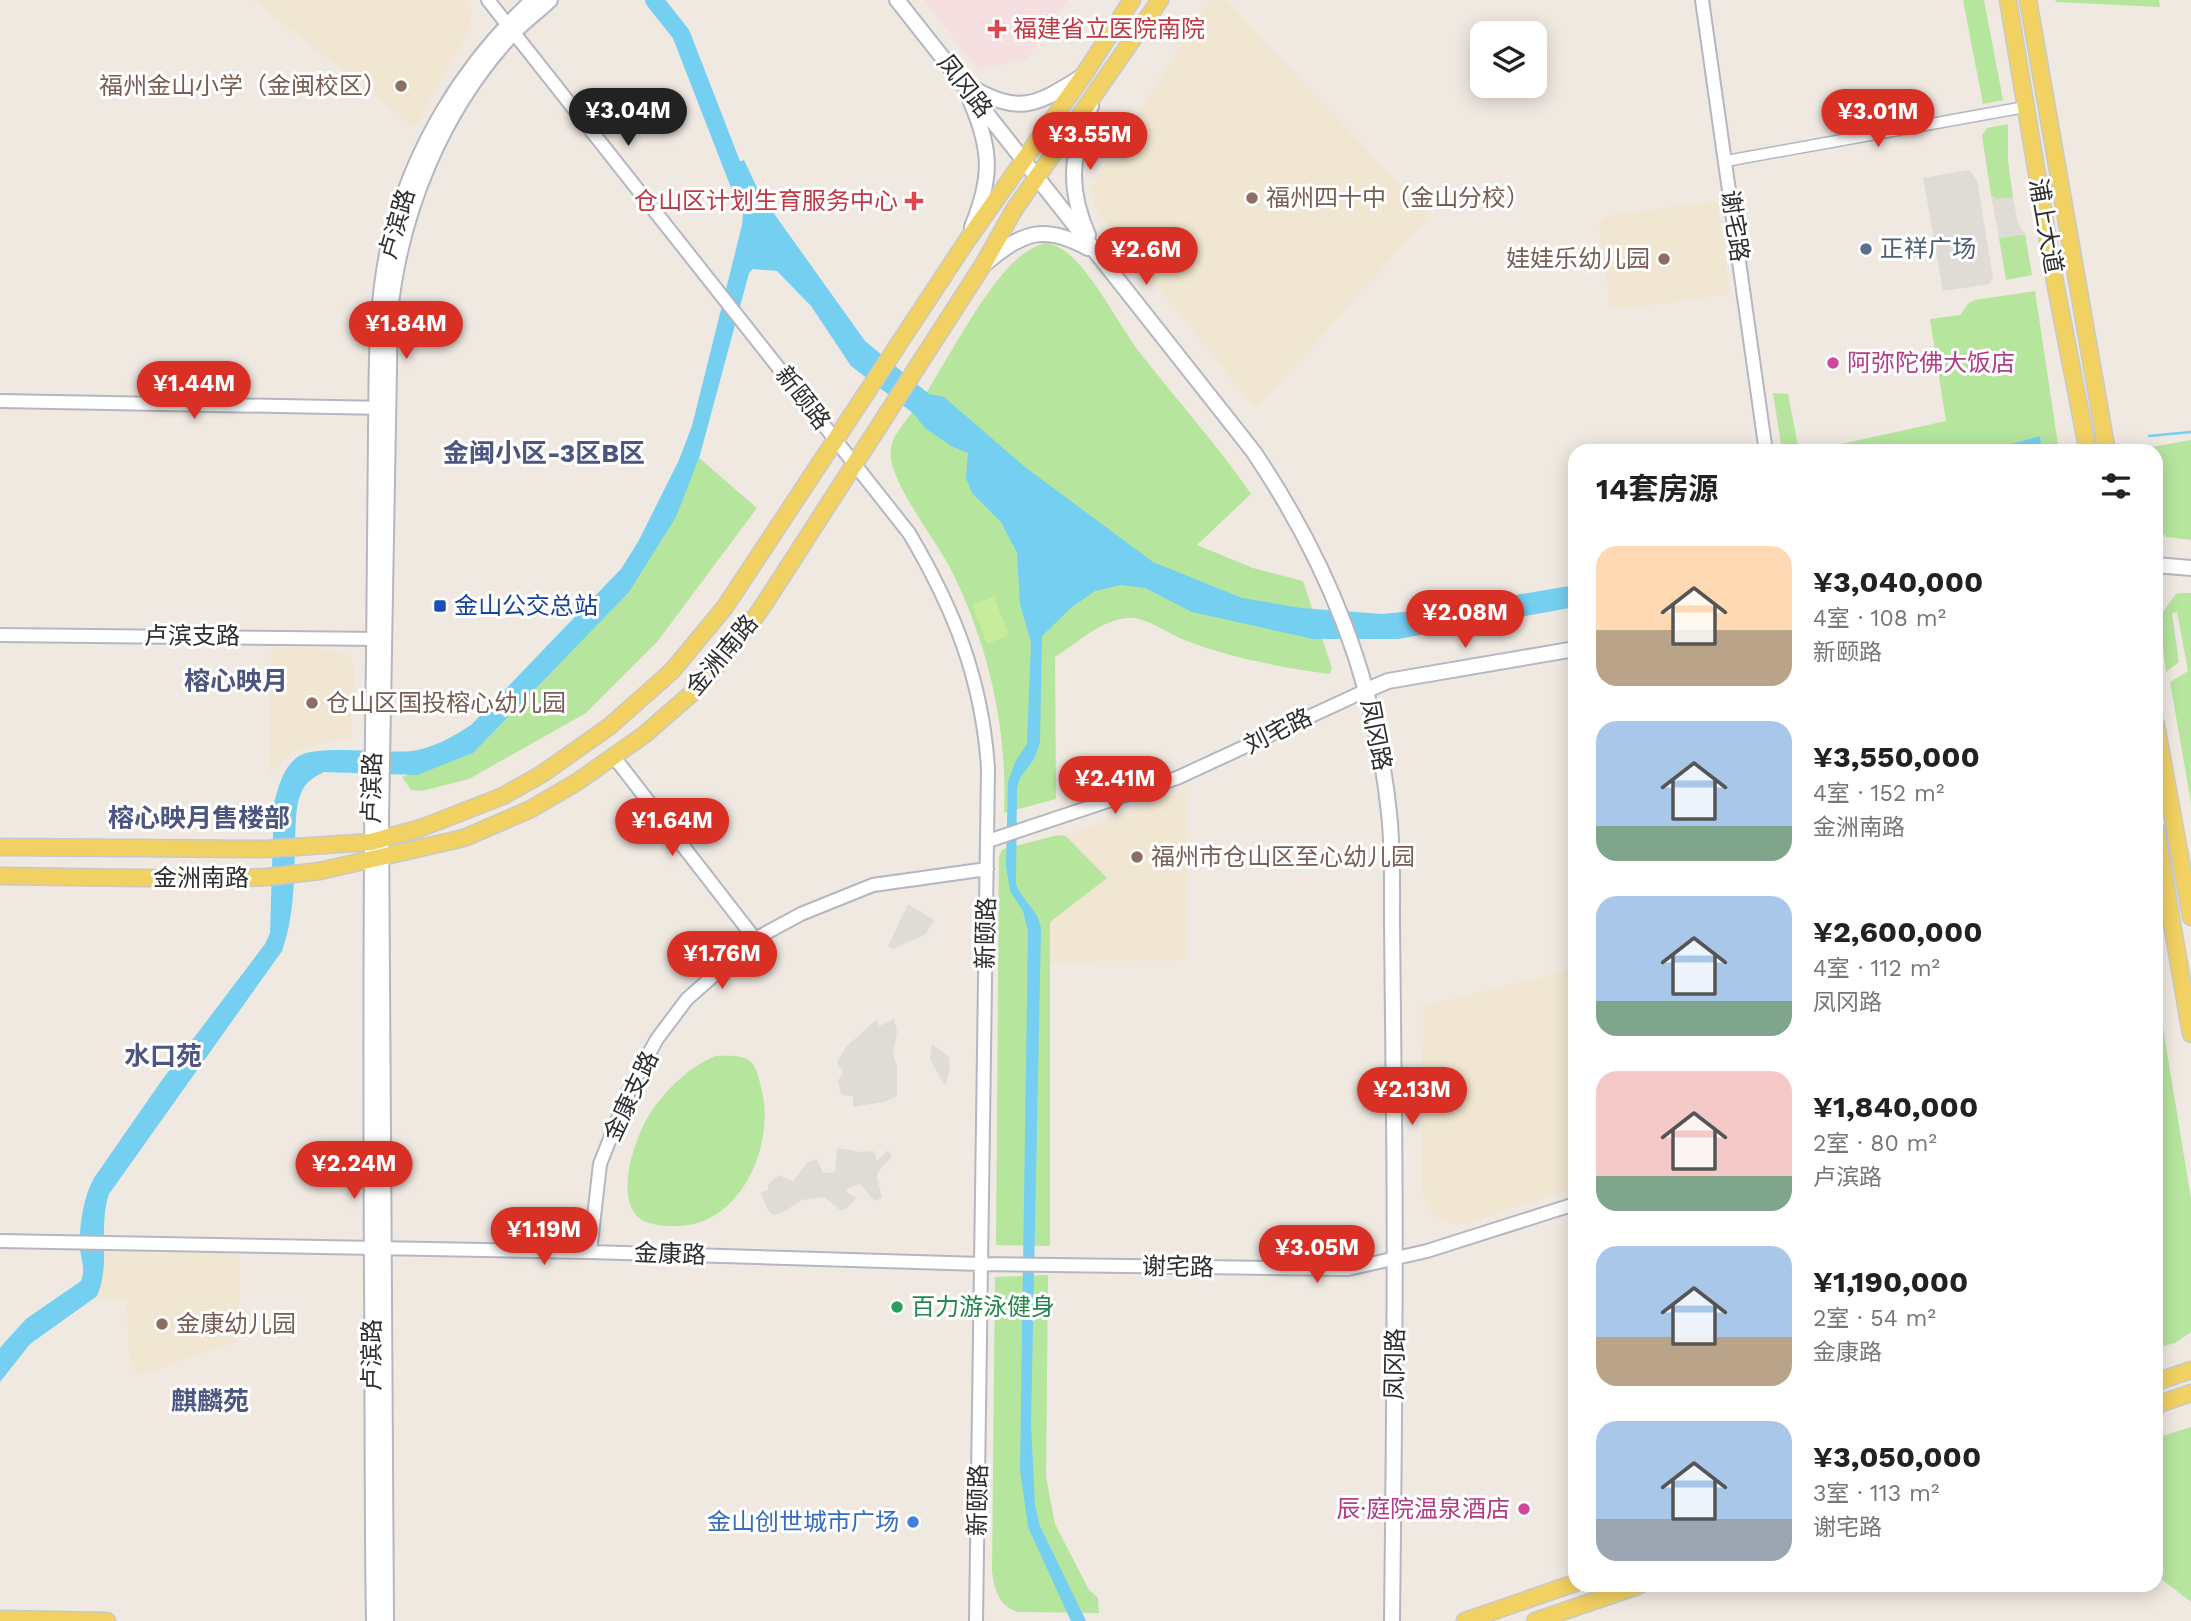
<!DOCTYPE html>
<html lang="zh">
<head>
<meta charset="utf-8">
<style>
  :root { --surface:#fff; --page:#f2f2f2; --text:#222; --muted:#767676; --accent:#d93025 }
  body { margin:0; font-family:"Work Sans","Noto Sans SC",sans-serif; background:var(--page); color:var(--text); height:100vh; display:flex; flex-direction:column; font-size:26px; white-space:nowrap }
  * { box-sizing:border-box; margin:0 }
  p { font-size:23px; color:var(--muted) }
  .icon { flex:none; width:38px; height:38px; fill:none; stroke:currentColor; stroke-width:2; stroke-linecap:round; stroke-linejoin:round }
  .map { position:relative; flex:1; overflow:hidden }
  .sheet { position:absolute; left:1568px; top:444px; width:595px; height:1148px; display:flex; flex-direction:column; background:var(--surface); border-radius:21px; box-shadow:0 4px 18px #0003 }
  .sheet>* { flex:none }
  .buttons { position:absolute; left:1470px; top:21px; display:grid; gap:14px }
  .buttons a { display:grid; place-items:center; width:77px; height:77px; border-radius:14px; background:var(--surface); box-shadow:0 4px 18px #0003; font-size:35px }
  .price { position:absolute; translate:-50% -60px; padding:0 16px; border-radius:24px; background:var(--accent); color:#fff; font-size:23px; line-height:46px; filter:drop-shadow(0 2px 4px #0008) }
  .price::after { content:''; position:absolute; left:50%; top:42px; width:21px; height:16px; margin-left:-10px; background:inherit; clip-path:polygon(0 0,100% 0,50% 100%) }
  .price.current { background:#222; color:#fff }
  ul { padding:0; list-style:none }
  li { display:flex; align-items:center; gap:21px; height:175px; padding:0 28px }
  li span { display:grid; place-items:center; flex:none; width:196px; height:140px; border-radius:21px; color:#555 }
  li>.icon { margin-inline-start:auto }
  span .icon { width:84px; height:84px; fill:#fffc; stroke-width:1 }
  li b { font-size:30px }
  h2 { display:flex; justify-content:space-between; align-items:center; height:84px; padding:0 28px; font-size:30px }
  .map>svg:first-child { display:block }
  .education { fill:#f0e6d1 }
  .medical { fill:#f5dfe0 }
  .green { fill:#b6e59e }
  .pitch { fill:#c9ec9a }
  .plaza { fill:#dfdcd8 }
  .water { fill:#75cff0 }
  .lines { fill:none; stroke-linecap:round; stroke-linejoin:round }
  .stream { stroke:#75cff0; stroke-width:2.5 }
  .river { stroke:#75cff0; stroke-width:18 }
  .minor-casing { stroke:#b4b7c1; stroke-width:13 }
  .tertiary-casing { stroke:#b4b7c1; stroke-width:16 }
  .secondary-casing { stroke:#b4b7c1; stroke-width:18 }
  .primary-casing { stroke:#c9c9c9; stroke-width:19 }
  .minor { stroke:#fff; stroke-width:10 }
  .tertiary { stroke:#fff; stroke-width:12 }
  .secondary { stroke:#fff; stroke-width:14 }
  .primary { stroke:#f2d163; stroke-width:16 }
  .health-dot { fill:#e0444e; stroke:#fff; stroke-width:2.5 }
  .education-dot { fill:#8d6e63; stroke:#fff; stroke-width:2.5 }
  .service-dot { fill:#5c6f8a; stroke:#fff; stroke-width:2.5 }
  .hotel-dot { fill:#d1479c; stroke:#fff; stroke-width:2.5 }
  .transit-dot { fill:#1a4fb4; stroke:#fff; stroke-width:2.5 }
  .leisure-dot { fill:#2e9e5b; stroke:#fff; stroke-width:2.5 }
  .shop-dot { fill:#3f7fe0; stroke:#fff; stroke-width:2.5 }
  .labels { text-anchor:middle; stroke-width:6; stroke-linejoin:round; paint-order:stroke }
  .health-label { font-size:24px; fill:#be3a42; stroke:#fff; text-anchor:start }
  .education-label { font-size:24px; fill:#785e54; stroke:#fff; text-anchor:start }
  .street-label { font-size:24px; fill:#2e2e2e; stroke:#fff }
  .service-label { font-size:24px; fill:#4e5e75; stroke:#fff; text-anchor:start }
  .hotel-label { font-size:24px; fill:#b23c85; stroke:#fff; text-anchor:start }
  .transit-label { font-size:24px; fill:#164399; stroke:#fff; text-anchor:start }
  .leisure-label { font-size:24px; fill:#27864d; stroke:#fff; text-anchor:start }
  .shop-label { font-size:24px; fill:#366cbe; stroke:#fff; text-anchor:end }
  .neighbourhood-label { font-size:26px; font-weight:bold; fill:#4d5680; stroke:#fff }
</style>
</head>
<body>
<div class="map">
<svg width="2191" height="1621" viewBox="0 0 2191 1621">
  <rect width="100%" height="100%" fill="#efe9e1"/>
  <path class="education" d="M254 0H465L471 8 470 28 415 128Z
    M1210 0H1226L1429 216 1256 409 1095 208 1090 188Z
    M1718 201 1729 294 1623 309 1610 305 1599 224 1606 216Z
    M306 648 337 651 348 655 354 666 351 742 341 740 314 745 293 752 270 774 271 649Z
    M1187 791V960L1050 962V922L1106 878 1066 836Z
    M1575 969V1187L1465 1224 1457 1225 1442 1220 1428 1207 1422 1190 1423 1006Z
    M106 1252 232 1253 240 1257 239 1336 234 1342 140 1375 130 1363 126 1299 94 1300Z"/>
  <path class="medical" d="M924 0H1068L1027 59 978 70Z"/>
  <path class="green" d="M1963 0H1984L2003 100 1983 104Z
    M2055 0H2159L2160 7 2056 2Z
    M2008 124V161L2013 198 1996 199 1991 195 1982 135 1987 128Z
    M2025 234 2032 275 2006 280 1999 238Z
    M1045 243C1056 245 1064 249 1072 257 1101 286 1119 326 1144 358 1180 404 1219 447 1251 494L1197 545 1253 568 1303 581 1332 668 1330 674C1283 668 1232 658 1187 641 1170 635 1150 619 1132 618 1104 617 1077 643 1055 657L1056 799 1004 813C1008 729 988 641 949 566 934 538 895 488 891 459 890 453 891 444 894 438 903 422 918 407 928 390 951 353 977 303 1006 270 1015 259 1031 247 1045 243Z
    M2035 291 2059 451H2042L2040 437 1985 451 1804 452 1946 421 1930 319 1960 315 1969 303 1975 300Z
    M1773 393 1788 394 1799 451H1782Z
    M2191 440V540L2167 537 2156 530V452L2146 451V448Z
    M698 457 757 508 657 642 586 713 469 779 422 791 411 790 402 777 472 751 574 642Z
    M2181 593H2191V803L2170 682 2188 671 2177 612 2172 613 2179 662 2166 672 2160 625 2162 613 2176 594Z
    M1058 835 1066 836 1107 878 1050 922V1246L996 1245 999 856 1003 849Z
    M2156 985 2191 1199V1332L2175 1343 2156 1348Z
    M715 1056C727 1056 742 1054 751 1062 757 1068 759 1079 761 1087 777 1144 740 1230 672 1226 661 1226 644 1224 637 1216 614 1192 638 1128 655 1106 672 1084 690 1067 715 1056Z
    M1048 1275 1046 1477 1055 1524 1089 1590 1098 1598 1099 1613 1018 1612C998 1606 995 1590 992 1572L995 1277Z
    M2191 1427V1602L2156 1575V1438Z"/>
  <path class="pitch" d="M994 597 1009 635 987 644 972 605Z"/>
  <path class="plaza" d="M1969 170 1977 180 1993 278 1989 284 1943 291 1923 178Z
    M1991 195 1997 199 2013 198 2018 224 2025 234 1999 238Z
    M908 904 934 920 926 934 893 949 888 946Z
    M877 1019 879 1026 894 1019 897 1032 893 1053 897 1066V1096L884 1102 853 1107V1097L841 1094 838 1081 843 1072 837 1062 846 1047Z
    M932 1044 949 1057 950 1069 946 1084H944L930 1059Z
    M837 1148 861 1152 874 1151 877 1161 888 1150 892 1157 878 1172 877 1177 882 1198 874 1201 860 1184 847 1189V1193L857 1197 846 1209 840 1210 824 1197 802 1200 783 1212 773 1215 769 1211 760 1193 768 1190V1184L779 1175 793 1181 808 1162 817 1159 823 1173 835 1172Z"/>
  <path class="water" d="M744 160 760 194 865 341 929 394 944 397 1025 467 1153 562 1242 598 1301 608 1382 614 1434 609 1575 585V607L1398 639H1313L1192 612 1145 588 1121 585 1095 591 1072 607 1042 636 1040 743 1034 759 1020 778 1017 787 1016 884C1022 901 1039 910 1041 929L1031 1424 1035 1505 1040 1526 1086 1621H1071L1028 1527 1020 1469 1028 931 1023 911 1010 891 1006 866 1008 782 1015 762 1027 744 1031 642 1020 604 1017 553 1001 522 972 493 966 478 968 453 951 446 925 428 914 414 851 366 811 306 777 271 753 269 749 273 700 455 676 517 629 592 473 753 417 775 324 772C316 776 308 780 303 789 294 805 296 830 295 848 294 883 294 917 282 951L109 1194C98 1226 111 1264 97 1296L30 1344 0 1382V1348L6 1341 26 1319 81 1281C86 1268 81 1261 80 1248 79 1226 83 1198 94 1178L162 1080 265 944 270 933 274 803C279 785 283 767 299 756 319 744 385 754 412 751 434 748 452 737 471 725L621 569 638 542 679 460 692 426 742 225 743 215 726 167Z
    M2040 436 2042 451H1985Z"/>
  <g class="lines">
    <path class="stream" d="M2149 436 2191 432
      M2041 446 2053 445"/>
    <path class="river" d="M654 0 681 34 740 186"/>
    <defs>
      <path id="minor" d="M1726 161 2025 107"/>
      <path id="tertiary" d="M488 0 909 533C954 609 982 679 988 768L976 1621
        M1702 0 1766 452
        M0 401 385 408
        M0 635 384 639
        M614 757 755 939
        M988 841 1177 778 1367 690
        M0 1241 590 1252 981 1264 1348 1269 1427 1251 1575 1204
        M590 1252 600 1164 631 1086 657 1039 687 999 755 939 801 914 873 885 987 869"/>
      <path id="secondary" d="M897 0 1253 451C1328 562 1375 679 1389 813 1393 849 1392 886 1392 922 1393 986 1393 1050 1394 1115 1396 1284 1394 1452 1392 1621
        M969 86C1019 115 1035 106 1081 77
        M971 102C992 151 992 178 972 227
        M1088 235C1067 187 1071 154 1091 106
        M987 262C1023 232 1044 224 1088 248
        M2156 565 2191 568
        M1367 690 1388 681 1575 649
        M374 1621C372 1507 373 1392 372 1278 371 1071 371 865 374 659 375 583 375 508 376 433 377 369 375 303 390 241 413 148 463 65 533 0
        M386 1621 381 817 390 312C401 209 443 108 514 32 525 21 538 11 550 0"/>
      <path id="primary" d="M2008 0 2055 282 2088 452
        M2028 0 2107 452
        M2156 725 2191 917
        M2156 830 2191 1034
        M0 847 266 849 371 842 421 828 503 796 542 774 610 726 672 671 725 607 966 242 1083 76 1132 0
        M0 876 211 879 267 877 320 871 464 838 531 809 577 782 644 735 691 694 722 660 761 609 983 265 1014 210 1160 0
        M2156 1382 2191 1370
        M2156 1405 2191 1393
        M0 1619 107 1621
        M1465 1621 1575 1583
        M1535 1621 1638 1586"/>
    </defs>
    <use href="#minor" class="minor-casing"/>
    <use href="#tertiary" class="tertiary-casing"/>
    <use href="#secondary" class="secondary-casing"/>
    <use href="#primary" class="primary-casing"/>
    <use href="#minor" class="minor"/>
    <use href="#tertiary" class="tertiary"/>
    <use href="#secondary" class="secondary"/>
    <use href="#primary" class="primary"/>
  </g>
  <g class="health-dot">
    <path d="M993.5 18.5h7v7h7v7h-7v7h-7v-7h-7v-7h7z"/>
    <path d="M910.5 190.5h7v7h7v7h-7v7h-7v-7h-7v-7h7z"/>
  </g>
  <g class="education-dot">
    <circle cx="401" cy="86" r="7"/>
    <circle cx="1252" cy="198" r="7"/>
    <circle cx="1664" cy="259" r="7"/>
    <circle cx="312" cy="703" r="7"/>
    <circle cx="1137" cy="857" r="7"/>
    <circle cx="162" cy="1324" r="7"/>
  </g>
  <circle class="service-dot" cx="1866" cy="249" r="7"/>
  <g class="hotel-dot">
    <circle cx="1833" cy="363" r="7"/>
    <circle cx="1524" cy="1509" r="7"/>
  </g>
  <rect class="transit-dot" x="433" y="599" width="14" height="14" rx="3.5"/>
  <circle class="leisure-dot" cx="897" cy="1307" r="7"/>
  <circle class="shop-dot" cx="913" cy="1522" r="7"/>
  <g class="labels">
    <g class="health-label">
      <text x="1013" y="37">福建省立医院南院</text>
      <text x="898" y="209" text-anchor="end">仓山区计划生育服务中心</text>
    </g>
    <g class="education-label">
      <text x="387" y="94" text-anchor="end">福州金山小学（金闽校区）</text>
      <text x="1266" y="206">福州四十中（金山分校）</text>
      <text x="1650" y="267" text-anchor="end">娃娃乐幼儿园</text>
      <text x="326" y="711">仓山区国投榕心幼儿园</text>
      <text x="1151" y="865">福州市仓山区至心幼儿园</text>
      <text x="176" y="1332">金康幼儿园</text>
    </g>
    <g class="street-label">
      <text transform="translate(965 86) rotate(52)" y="8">凤冈路</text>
      <text transform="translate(397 224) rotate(-74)" y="8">卢滨路</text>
      <text transform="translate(1735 226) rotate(82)" y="8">谢宅路</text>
      <text transform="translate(2046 226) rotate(80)" y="8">浦上大道</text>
      <text transform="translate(803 398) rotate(52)" y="8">新颐路</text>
      <text x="192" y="644">卢滨支路</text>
      <text transform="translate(722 655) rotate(-50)" y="8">金洲南路</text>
      <text transform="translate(1278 731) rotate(-26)" y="8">刘宅路</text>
      <text transform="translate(1376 735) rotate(79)" y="8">凤冈路</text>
      <text transform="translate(372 788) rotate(-89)" y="8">卢滨路</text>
      <text x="201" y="886">金洲南路</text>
      <text transform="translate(986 933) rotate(-89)" y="8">新颐路</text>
      <text transform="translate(631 1096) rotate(-65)" y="8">金康支路</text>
      <text transform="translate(670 1254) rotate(2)" y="8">金康路</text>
      <text transform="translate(1178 1267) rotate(1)" y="8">谢宅路</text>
      <text transform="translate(372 1355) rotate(-90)" y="8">卢滨路</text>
      <text transform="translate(1395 1364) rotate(-89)" y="8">凤冈路</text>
      <text transform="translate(978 1500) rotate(-89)" y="8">新颐路</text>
    </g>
    <g class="service-label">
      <text x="1880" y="257">正祥广场</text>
    </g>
    <g class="hotel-label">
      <text x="1847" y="371">阿弥陀佛大饭店</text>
      <text x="1510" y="1517" text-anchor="end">辰·庭院温泉酒店</text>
    </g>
    <g class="transit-label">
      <text x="454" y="614">金山公交总站</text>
    </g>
    <g class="leisure-label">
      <text x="911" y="1315">百力游泳健身</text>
    </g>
    <g class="shop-label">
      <text x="899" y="1530">金山创世城市广场</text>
    </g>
    <g class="neighbourhood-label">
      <text x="544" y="462">金闽小区-3区B区</text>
      <text x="236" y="690">榕心映月</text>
      <text x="199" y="827">榕心映月售楼部</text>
      <text x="163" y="1065">水口苑</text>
      <text x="210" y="1410">麒麟苑</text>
    </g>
  </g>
</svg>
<div class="buttons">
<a><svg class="icon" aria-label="layers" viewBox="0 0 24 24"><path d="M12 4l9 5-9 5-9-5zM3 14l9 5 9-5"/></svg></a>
</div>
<b class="price current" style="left:628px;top:148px">¥3.04M</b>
<b class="price" style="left:1878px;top:149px">¥3.01M</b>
<b class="price" style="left:1090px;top:172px">¥3.55M</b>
<b class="price" style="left:1146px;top:287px">¥2.6M</b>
<b class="price" style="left:406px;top:361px">¥1.84M</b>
<b class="price" style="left:194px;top:421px">¥1.44M</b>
<b class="price" style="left:1465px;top:650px">¥2.08M</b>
<b class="price" style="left:1115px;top:816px">¥2.41M</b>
<b class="price" style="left:672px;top:858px">¥1.64M</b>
<b class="price" style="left:722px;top:991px">¥1.76M</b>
<b class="price" style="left:1412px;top:1127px">¥2.13M</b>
<b class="price" style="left:354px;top:1201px">¥2.24M</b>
<b class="price" style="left:544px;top:1267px">¥1.19M</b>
<b class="price" style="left:1317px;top:1285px">¥3.05M</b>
<section class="sheet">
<h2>14套房源<svg class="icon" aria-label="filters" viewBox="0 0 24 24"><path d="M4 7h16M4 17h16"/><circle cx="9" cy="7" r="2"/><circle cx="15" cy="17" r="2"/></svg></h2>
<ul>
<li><span style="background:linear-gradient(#ffd9b3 60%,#b9a48a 0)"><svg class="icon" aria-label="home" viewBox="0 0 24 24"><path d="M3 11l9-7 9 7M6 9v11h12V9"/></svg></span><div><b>¥3,040,000</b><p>4室 · 108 m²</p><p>新颐路</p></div></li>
<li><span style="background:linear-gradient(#a9c7e8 75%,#7fa58c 0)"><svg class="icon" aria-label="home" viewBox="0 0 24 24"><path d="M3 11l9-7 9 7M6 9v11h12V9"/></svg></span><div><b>¥3,550,000</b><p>4室 · 152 m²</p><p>金洲南路</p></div></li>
<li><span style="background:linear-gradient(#a9c7e8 75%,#7fa58c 0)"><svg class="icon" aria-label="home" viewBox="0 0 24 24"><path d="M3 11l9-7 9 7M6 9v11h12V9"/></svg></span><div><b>¥2,600,000</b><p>4室 · 112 m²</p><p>凤冈路</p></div></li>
<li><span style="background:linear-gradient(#f6c9c9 75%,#7fa58c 0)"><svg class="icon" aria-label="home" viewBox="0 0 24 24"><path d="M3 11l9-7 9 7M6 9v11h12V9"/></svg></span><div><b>¥1,840,000</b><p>2室 · 80 m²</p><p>卢滨路</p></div></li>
<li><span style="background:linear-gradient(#a9c7e8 65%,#b9a48a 0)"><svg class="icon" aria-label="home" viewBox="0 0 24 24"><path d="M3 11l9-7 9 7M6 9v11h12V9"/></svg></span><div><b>¥1,190,000</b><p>2室 · 54 m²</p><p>金康路</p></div></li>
<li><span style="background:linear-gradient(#a9c7e8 70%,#9aa5b1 0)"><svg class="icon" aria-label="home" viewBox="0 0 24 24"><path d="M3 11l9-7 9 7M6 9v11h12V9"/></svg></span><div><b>¥3,050,000</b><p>3室 · 113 m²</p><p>谢宅路</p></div></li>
</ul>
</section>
</div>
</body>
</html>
